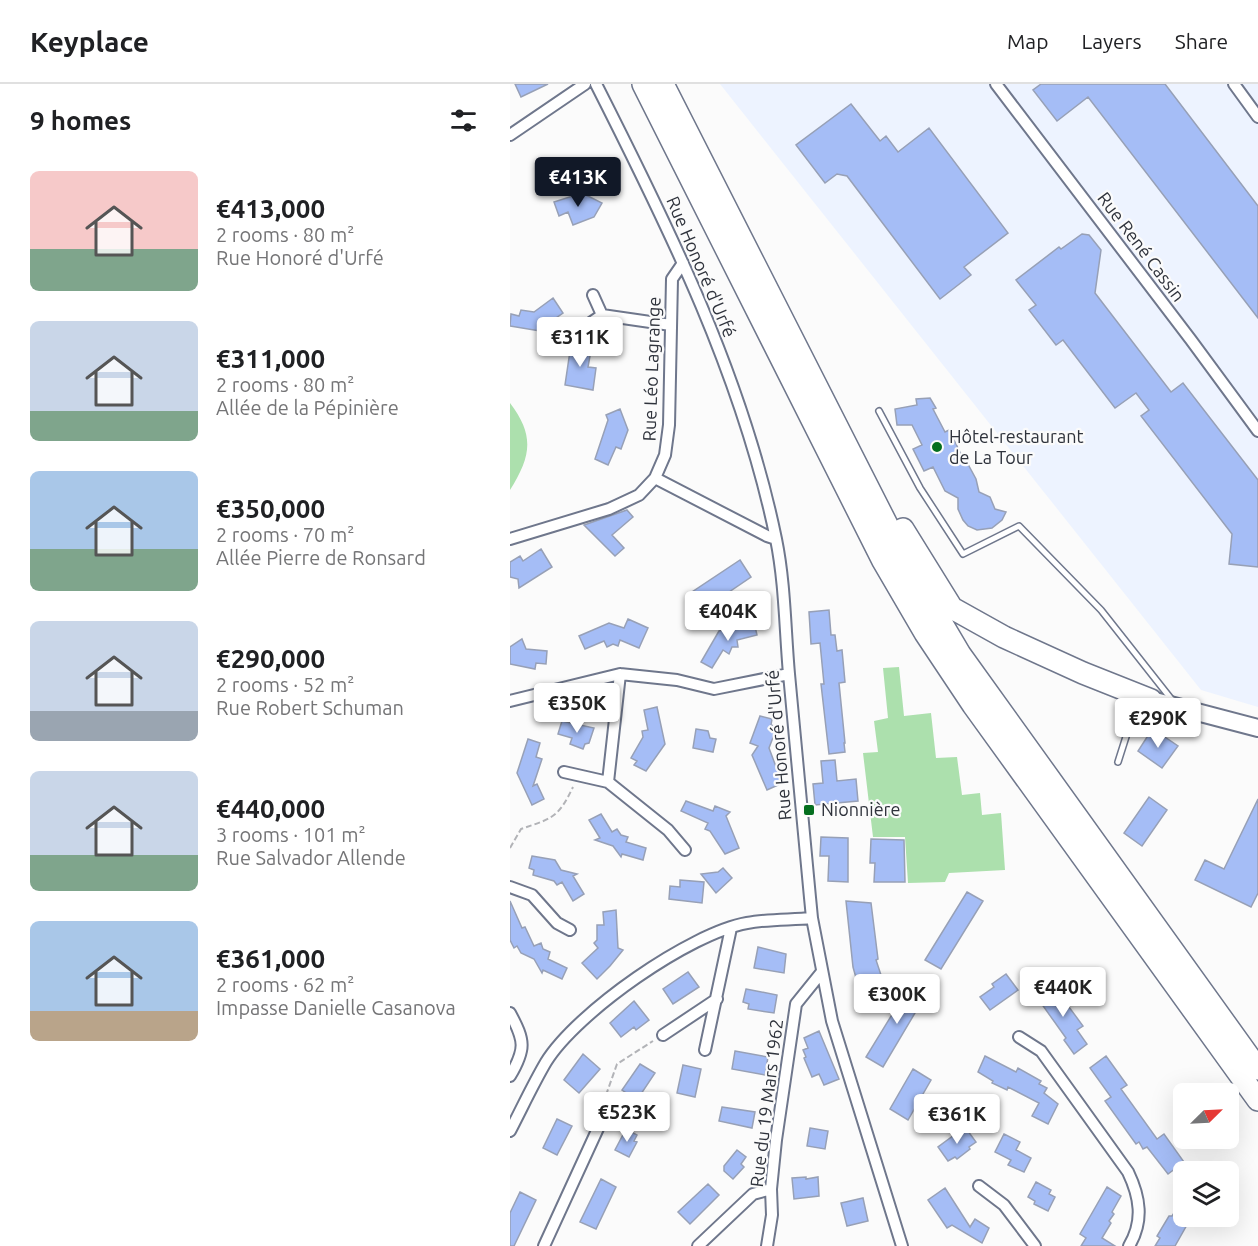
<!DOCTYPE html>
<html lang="en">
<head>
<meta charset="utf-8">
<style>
  :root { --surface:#fff; --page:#f6f6f6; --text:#202124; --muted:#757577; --line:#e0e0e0; --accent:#111827 }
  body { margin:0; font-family:Ubuntu,sans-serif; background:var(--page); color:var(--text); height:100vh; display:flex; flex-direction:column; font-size:22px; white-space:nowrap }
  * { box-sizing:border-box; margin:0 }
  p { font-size:20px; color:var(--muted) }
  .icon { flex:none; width:33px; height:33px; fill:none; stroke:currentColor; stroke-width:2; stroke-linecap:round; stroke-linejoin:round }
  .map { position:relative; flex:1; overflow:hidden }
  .side { display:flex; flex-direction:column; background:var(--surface); width:510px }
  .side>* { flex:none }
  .needle { width:39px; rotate:66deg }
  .fabs { position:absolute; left:663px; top:999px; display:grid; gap:12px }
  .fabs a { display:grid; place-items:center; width:66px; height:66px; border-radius:9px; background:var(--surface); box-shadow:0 6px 24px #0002; font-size:30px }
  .price { position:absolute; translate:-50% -51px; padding:0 14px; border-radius:6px; background:#fff; color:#222; font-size:20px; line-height:39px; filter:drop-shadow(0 2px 3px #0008) }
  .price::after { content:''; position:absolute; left:50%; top:36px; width:18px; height:14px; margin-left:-9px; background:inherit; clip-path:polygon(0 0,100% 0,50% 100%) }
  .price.active { background:var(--accent); color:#fff }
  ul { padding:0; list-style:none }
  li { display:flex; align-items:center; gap:18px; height:150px; padding:0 30px }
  li span { display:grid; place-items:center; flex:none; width:168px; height:120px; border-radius:9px; color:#555 }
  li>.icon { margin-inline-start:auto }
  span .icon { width:72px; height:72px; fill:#fffc; stroke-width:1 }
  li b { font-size:26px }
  h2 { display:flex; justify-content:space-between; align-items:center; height:72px; padding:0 30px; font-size:26px }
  header { display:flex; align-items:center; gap:36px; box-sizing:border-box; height:84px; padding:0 30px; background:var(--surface); border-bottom:2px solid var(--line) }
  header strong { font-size:28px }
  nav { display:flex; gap:33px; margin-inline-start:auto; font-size:21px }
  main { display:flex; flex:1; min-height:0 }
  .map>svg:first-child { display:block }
  .built { fill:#edf3ff }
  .green { fill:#ace0ad }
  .building { fill:#a5bdf6; stroke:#97a0b6; stroke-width:1.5 }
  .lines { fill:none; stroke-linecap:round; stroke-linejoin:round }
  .lane-casing { stroke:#6f778c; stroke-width:8 }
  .street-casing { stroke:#6f778c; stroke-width:14 }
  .secondary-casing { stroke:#6f778c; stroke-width:20 }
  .highway-casing { stroke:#6f778c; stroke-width:24 }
  .path { stroke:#b2b3b7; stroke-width:2; stroke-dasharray:6 3; stroke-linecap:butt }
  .lane { stroke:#fff; stroke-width:5 }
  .street { stroke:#fff; stroke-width:10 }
  .secondary { stroke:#fff; stroke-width:16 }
  .highway { stroke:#fff; stroke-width:21 }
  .poi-dot { fill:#056f1f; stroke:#fbfbfb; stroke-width:2 }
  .labels { text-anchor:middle; stroke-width:4.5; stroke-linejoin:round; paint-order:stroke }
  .street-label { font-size:18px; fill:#2f333c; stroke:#fbfbfb }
  .poi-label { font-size:18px; fill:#2f333c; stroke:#fbfbfb; text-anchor:start }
</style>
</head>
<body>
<header>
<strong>Keyplace</strong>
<nav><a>Map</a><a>Layers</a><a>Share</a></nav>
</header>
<main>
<section class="side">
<h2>9 homes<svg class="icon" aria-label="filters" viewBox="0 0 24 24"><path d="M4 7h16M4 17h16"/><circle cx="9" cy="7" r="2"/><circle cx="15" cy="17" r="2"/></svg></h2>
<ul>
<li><span style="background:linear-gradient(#f6c9c9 65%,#7fa58c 0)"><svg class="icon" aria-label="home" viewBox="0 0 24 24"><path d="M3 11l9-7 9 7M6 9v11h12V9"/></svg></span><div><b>€413,000</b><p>2 rooms · 80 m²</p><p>Rue Honoré d'Urfé</p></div></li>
<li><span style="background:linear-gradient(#c9d6e8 75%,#7fa58c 0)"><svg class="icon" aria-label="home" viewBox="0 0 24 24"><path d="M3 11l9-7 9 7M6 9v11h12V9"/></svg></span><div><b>€311,000</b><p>2 rooms · 80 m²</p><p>Allée de la Pépinière</p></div></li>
<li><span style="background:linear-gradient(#a9c7e8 65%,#7fa58c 0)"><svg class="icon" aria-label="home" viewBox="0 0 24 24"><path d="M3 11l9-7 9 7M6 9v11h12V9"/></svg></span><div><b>€350,000</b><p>2 rooms · 70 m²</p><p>Allée Pierre de Ronsard</p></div></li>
<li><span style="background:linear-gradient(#c9d6e8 75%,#9aa5b1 0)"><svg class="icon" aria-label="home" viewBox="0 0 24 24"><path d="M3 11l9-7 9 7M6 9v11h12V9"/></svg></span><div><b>€290,000</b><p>2 rooms · 52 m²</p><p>Rue Robert Schuman</p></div></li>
<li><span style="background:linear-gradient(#c9d6e8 70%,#7fa58c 0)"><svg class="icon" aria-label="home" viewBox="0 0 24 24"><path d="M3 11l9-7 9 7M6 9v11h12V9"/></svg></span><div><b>€440,000</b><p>3 rooms · 101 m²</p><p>Rue Salvador Allende</p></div></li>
<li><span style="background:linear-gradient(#a9c7e8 75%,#b9a48a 0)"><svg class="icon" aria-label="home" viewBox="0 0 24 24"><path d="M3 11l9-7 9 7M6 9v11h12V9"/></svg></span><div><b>€361,000</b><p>2 rooms · 62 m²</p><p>Impasse Danielle Casanova</p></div></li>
</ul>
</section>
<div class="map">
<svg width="748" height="1162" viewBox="0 0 748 1162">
  <rect width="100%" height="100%" fill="#fbfbfb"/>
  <path class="built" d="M210 0H748V623L691 606Z"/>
  <path class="green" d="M0 319C25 352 21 372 0 406Z
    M389 583 394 632 421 629 426 674 447 673 452 711 470 709 472 731 491 729 495 786 439 789 435 798 398 799 395 753H363L353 669 368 668 364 637 378 634 373 584Z"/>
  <path class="building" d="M5 0H38L11 13Z
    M531 0H655L748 122V234L578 13 547 37 523 6Z
    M341 20 370 57 376 52 388 68 419 44 498 149 454 183 461 191 430 215 337 92 327 90 315 99 286 61Z
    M77 79 85 103 65 109 56 86Z
    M72 109 92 119 84 133 63 141 58 128 49 132 44 118Z
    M572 150 579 151 591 166 585 209 661 308 673 299 748 396V483L719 480 722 450 631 332 639 326 626 309 605 324 553 256 546 261 519 226 526 221 506 196 549 163 551 165Z
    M43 214 53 229 36 241 42 249 0 242 1 230 9 232 11 226 24 228Z
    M68 256 80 272 78 283 86 284 83 306 55 301 60 267 58 264Z
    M420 314 426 324 423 325 435 348 439 346 452 372 453 371 466 395 469 408 480 413 485 425 496 428 492 436 482 444 467 446 458 442 453 436 448 425V414L435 407 423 383 414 387 403 365 412 361 402 341H387L385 325 407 321 406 315Z
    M110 325 118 346 111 365 106 363 98 381 85 375 98 336 96 331Z
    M117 426 123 433 102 451 114 464 105 472 74 441Z
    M31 465 42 483 9 504 8 495 0 493V478L10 472 13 477Z
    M230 476 241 493 194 525 182 508Z
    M319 526 321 551H325L327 567 332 566 335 598 329 599 335 659H334L335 668 319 670 311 600H314L310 559 301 560 299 528Z
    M118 535 138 544 129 564 110 556 108 562 103 560 97 563 94 557 75 565 69 552 99 539 114 544Z
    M244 538 247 551 227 556 228 563H222L219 570 213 566 202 584 191 578 209 547Z
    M12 555 16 565 37 567 36 580 26 579 25 585 0 580V563Z
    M147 623 155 660 136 687 124 681 127 677 121 674 133 653 132 647 138 646 134 626Z
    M250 632 262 635 261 641 267 643 259 664 271 696 267 698 268 701 257 706 242 671 248 662 240 659Z
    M52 637 84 644 79 659 75 660 73 665 60 660 62 654 48 650Z
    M186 645 198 647 200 654 206 655 203 668 183 664Z
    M649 649 668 662 652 684 628 667 639 650 646 654Z
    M18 655 30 659 26 673 32 675 23 702 27 700 34 715 22 721 7 689Z
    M325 676 327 697 346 695 348 717 305 721 303 700 313 699 311 677Z
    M639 713 657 726 632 762 614 749Z
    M748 715V809L741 823 685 796 695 776 714 785Z
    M176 717 203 727 205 722 220 728 216 732 229 764 215 770 200 747 195 745 198 739 171 727Z
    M91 730 102 748 107 745 111 751 118 753 116 758 136 764 133 776 112 770 111 773 103 762 85 756 90 754 79 736Z
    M311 753 338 754V798L318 797 319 772H310Z
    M361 755 394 756 395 798H364L365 779H360Z
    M22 772 45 776 51 786 67 790 63 792 74 810 63 817 52 798 47 801 44 797 23 791 24 786 19 784Z
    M213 784 222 794 206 809 191 790 208 788Z
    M170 796 194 798 192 819 159 815 160 802 170 803Z
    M457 808 473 817 431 885 415 876Z
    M0 817 12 844 15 843 24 862 31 859 33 865 40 868 38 875 57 884 52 895 33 886 32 889 24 875 11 869 7 862 4 864 0 856Z
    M336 817 361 819 368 875 366 876 372 894 348 901 343 883Z
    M106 826 108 864 113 866 100 882 87 895 72 879 88 864 84 859 87 856V841H94L93 828Z
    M248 863 276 870 274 889 244 884Z
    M178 888 189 903 163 920 153 905Z
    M496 890 508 906 480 926 470 913 484 903 482 900Z
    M402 898 418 907 373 983 356 973Z
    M542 900 573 942 567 946 577 960 564 970 554 956 556 954 526 912Z
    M236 905 267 911 264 929 238 925 239 920 233 918Z
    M124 917 139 936 126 946 124 943 111 953 100 939Z
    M309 947 329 995 314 1001 309 990 302 993 294 974 296 973 293 966 298 964 294 954Z
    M225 967 258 973 255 991 222 985Z
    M73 970 90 985 69 1009 54 996Z
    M475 972 506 988 508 984 531 997 529 1000 537 1004 534 1009 548 1020 538 1040 522 1032 529 1019 498 1003 497 1006 482 999 483 997 468 988Z
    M596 972 617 1001 611 1005 647 1055 654 1050 674 1078 658 1090 637 1063 633 1065 629 1058 626 1060 595 1017 601 1013 580 984Z
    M130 980 145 989 127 1016 112 1006Z
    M173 981 191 985 185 1013 167 1009Z
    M403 985 421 996 398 1036 380 1025Z
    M212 1023 245 1028 242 1044 209 1037Z
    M47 1035 62 1042 47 1071 33 1064Z
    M455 1043 466 1058 459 1063 460 1065 447 1075 445 1073 438 1077 428 1063Z
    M300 1044 318 1047 315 1065 297 1062Z
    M116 1045 127 1051 124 1057 127 1058 119 1073 105 1066Z
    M494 1050 510 1058 506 1066 521 1074 514 1088 498 1081 501 1076 485 1068Z
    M227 1066 236 1073 231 1080 234 1083 223 1095 214 1087V1082Z
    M296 1093V1095L308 1093 309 1112 284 1115 282 1094Z
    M91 1095 106 1103 86 1145 70 1138Z
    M526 1098 541 1106 539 1110 545 1113 538 1127 524 1120 525 1117 518 1113Z
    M198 1100 209 1111 180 1140 168 1128Z
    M597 1103 611 1112 602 1128 604 1130 599 1137 601 1139 592 1154 605 1162H571L576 1154 570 1150Z
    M435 1104 460 1143 465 1135 479 1144 472 1159 442 1141 437 1144 418 1116Z
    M10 1108 26 1116 4 1162H0V1129Z
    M353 1114 358 1137 337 1142 331 1119Z
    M674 1114V1132H682L665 1162H645L650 1154 647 1152 659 1132H662Z"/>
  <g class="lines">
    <defs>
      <path id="lane" d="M369 327 410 404 453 470 509 442 591 526 662 616
        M608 678 621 637 637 619"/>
      <path id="street" d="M86 0C160 146 233 294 266 455 275 499 275 545 279 590 287 672 294 753 302 834L322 937 392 1162
        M486 0 681 256 748 347
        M724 0 748 33
        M0 51 75 0
        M83 211 92 231
        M76 242 92 231 161 241
        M145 394 257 452 266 455
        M0 455 99 425 129 411 145 394 155 371 159 341 162 195 173 179
        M110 590 98 698 158 746 175 766
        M0 617 110 590 167 596 204 605 279 590
        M54 688 98 698
        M0 803 22 811 47 839 60 846
        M0 929C15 957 16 965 0 992
        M153 951 207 915
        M509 953 531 967 618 1088C630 1113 634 1137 619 1162
        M195 966 221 844
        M0 1047C12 1024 23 1000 36 978 67 928 180 849 237 839 258 835 281 836 302 834
        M469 1102 494 1121 525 1162
        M34 1162 90 1040
        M188 1162 243 1110 261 1105
        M257 1162 262 1131 261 1105 266 1056 286 920 311 889"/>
      <path id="secondary" d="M641 616 748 644"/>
      <path id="highway" d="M133 0 373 477 415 549 463 621 748 1016
        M153 0 398 482 450 570 748 985
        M393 445 442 524 494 553 573 589 641 616"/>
    </defs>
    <use href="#lane" class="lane-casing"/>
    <use href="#street" class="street-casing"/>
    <use href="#secondary" class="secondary-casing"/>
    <use href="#highway" class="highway-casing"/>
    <path class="path" d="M0 764 11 745C43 734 48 734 63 703
      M90 1028 107 980 143 957"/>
    <use href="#lane" class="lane"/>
    <use href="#street" class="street"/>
    <use href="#secondary" class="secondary"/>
    <use href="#highway" class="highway"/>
  </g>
  <g class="poi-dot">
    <circle cx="427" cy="363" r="6"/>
    <rect x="293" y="720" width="12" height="12" rx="3"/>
  </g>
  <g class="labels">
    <g class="street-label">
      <text transform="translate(631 163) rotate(53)" y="6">Rue René Cassin</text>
      <text transform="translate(191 183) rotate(67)" y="6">Rue Honoré d'Urfé</text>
      <text transform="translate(142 285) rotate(-88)" y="6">Rue Léo Lagrange</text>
      <text transform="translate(269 661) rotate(-95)" y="6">Rue Honoré d'Urfé</text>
      <text transform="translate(257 1019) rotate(-83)" y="6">Rue du 19 Mars 1962</text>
    </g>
    <g class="poi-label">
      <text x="439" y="359">Hôtel-restaurant<tspan x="439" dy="21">de La Tour</tspan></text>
      <text x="311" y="732">Nionnière</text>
    </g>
  </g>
</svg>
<div class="fabs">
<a><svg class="needle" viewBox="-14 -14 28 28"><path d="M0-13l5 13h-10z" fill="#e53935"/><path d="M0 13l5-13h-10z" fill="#757577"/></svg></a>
<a><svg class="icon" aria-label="layers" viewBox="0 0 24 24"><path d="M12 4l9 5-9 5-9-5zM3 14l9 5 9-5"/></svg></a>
</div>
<b class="price active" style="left:68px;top:124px">€413K</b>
<b class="price" style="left:70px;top:284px">€311K</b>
<b class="price" style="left:218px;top:558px">€404K</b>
<b class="price" style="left:67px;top:650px">€350K</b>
<b class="price" style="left:648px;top:665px">€290K</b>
<b class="price" style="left:553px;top:934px">€440K</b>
<b class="price" style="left:387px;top:941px">€300K</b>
<b class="price" style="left:117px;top:1059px">€523K</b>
<b class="price" style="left:447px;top:1061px">€361K</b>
</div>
</main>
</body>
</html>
